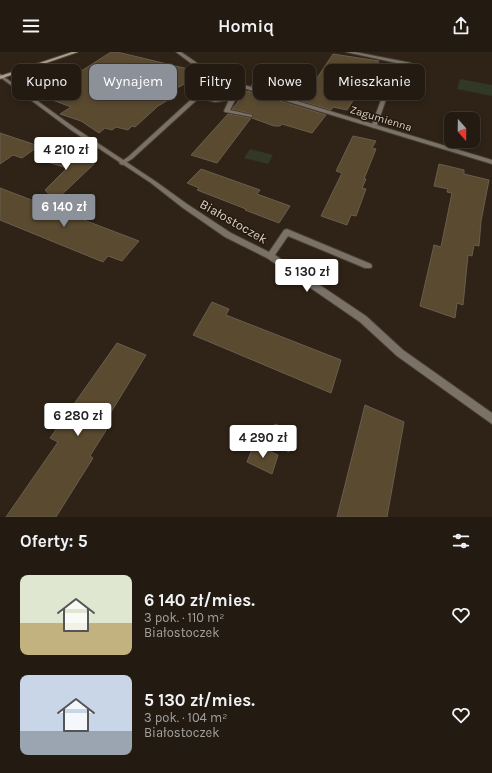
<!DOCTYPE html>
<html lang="pl">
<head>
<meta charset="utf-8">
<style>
  :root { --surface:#231a11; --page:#2f271f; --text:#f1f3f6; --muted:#a3a19f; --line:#403831; --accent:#8c9099 }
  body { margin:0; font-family:Karla,sans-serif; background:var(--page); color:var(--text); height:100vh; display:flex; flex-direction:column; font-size:15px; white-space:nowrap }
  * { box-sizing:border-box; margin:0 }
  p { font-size:13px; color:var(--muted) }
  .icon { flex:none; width:22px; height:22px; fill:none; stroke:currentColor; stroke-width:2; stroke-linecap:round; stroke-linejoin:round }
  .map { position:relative; height:465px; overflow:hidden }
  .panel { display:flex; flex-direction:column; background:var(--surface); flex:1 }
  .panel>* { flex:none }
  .banner { position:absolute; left:12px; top:12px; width:468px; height:36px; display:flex; gap:8px }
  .needle { width:26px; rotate:160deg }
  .fabs { position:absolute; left:444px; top:60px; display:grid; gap:8px }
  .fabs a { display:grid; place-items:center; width:36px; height:36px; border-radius:8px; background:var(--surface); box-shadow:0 2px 6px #0003,0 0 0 1px var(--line); font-size:20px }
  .price { position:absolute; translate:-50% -34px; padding:0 9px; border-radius:4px; background:#fff; color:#222; font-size:13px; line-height:26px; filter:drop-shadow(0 1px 2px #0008) }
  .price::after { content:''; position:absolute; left:50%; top:24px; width:12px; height:9px; margin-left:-6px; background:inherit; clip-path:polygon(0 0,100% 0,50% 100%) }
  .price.on { background:var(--accent); color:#fff }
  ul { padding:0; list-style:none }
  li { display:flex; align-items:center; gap:12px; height:100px; padding:0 20px }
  li span { display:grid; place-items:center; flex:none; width:112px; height:80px; border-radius:8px; color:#555 }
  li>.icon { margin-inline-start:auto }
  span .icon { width:48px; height:48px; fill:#fffc; stroke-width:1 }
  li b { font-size:17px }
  h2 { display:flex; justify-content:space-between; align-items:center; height:48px; padding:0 20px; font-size:17px }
  .pill { padding:0 14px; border-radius:8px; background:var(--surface); box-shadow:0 2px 6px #0003,0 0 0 1px var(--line); font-size:14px; line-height:36px }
  .pill.on { background:var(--accent); color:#fff }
  header { display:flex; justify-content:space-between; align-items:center; height:52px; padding:0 20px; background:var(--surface); font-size:18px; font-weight:600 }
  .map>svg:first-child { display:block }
  .green { fill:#313826 }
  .building { fill:#594a30; stroke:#695e4e }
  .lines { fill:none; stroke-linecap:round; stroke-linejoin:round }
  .lane-casing { stroke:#4a3f33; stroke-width:2 }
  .street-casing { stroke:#4a3f33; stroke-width:2 }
  .secondary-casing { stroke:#4a3f33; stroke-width:2 }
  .lane { fill:#7b7267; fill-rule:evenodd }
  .street { fill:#7b7267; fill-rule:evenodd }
  .secondary { fill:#ac9e8c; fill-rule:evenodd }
  .labels { text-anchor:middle; stroke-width:3; stroke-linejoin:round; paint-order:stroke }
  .far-street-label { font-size:11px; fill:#d8d0c8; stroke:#25190d }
  .street-label { font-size:13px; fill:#d8d0c8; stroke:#25190d }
</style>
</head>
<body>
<header><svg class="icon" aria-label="menu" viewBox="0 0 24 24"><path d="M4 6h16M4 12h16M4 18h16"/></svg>Homiq<svg class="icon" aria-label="share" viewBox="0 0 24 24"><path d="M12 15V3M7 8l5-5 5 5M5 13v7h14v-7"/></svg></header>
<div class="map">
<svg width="492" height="465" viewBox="0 0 492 465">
  <rect width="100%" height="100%" fill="#2f2317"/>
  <path class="green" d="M460 27 492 33V44L457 37Z
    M250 97 273 103 268 112 244 106Z"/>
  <path class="building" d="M111 0H117L205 21 177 36 175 41 168 48 158 54 135 75 132 74 128 78 116 75 112 78 105 76 99 81 81 69 60 62 71 55 42 44Z
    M333 2 379 9 364 32 347 29 348 33 361 36 347 58 333 55 331 58 251 34 266 16 317 26Z
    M247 39 326 63 312 81 282 72 280 74H274L252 66V62L232 57Z
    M228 62 251 66 217 111 191 103Z
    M0 81 39 94 22 106 13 103 0 112Z
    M353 84 376 89 372 96 376 97 364 127H366L362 136 366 137 356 164 351 163 347 173 321 164 342 121 336 119Z
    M56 96 84 103 79 107 94 112 55 149 45 138 67 116 41 108Z
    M439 112 464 118V122L489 128 481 169 479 194 474 193 472 204 468 203 463 253 457 251 455 266 420 254 434 193 441 195 452 141 447 140 448 137 434 134Z
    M201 117 260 138 257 142 290 154 279 171 245 158 246 157 197 138 199 136 187 131Z
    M0 136 139 189 122 209 108 204 103 210 0 168Z
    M212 250 229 257 226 263 341 308 331 341 193 283Z
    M117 291 146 303 105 370 110 372 90 404 93 406 56 465H6L58 390 50 386Z
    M365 353 404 370 387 465H337Z
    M275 372 295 380 289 400 268 391Z
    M254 392 278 403 272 422 247 410Z"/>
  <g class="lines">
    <defs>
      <path id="lane" d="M346 0H355L411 11 405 32 403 33 401 32 406 13Z
        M348 30 389 39 376 76 371 75 384 40 348 32Z
        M242 34 246 35 236 46 230 58 252 63V65L225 60 224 59 229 48 215 50 199 46 132 107 122 113 119 111 128 105 196 43C201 43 204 45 208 46 224 49 232 45 242 34Z"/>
      <path id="street" d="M176 0H181L200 13 231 29 492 108V112L227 31 196 15Z
        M0 22 75 76 155 129 187 152 231 181 269 200 284 178 287 177 371 212 372 214 371 216H365L288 184 275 203 366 264 403 298 492 361V372L397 304 360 270 267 206 225 185 183 156 151 131 71 78 0 25Z"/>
      <path id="secondary" d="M72 0H78L0 27V24Z"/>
    </defs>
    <use href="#lane" class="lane-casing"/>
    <use href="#street" class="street-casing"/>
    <use href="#secondary" class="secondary-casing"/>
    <use href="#lane" class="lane"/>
    <use href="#street" class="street"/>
    <use href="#secondary" class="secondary"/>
  </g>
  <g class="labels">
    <g class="far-street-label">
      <text transform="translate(381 66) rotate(17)" y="4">Zagumienna</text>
    </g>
    <g class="street-label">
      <text transform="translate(234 169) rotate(30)" y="5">Białostoczek</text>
    </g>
  </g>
</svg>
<div class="fabs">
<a><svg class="needle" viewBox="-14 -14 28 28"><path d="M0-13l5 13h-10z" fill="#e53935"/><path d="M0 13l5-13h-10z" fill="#a3a19f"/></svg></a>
</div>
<b class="price" style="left:66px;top:119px">4 210 zł</b>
<b class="price on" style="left:64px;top:176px">6 140 zł</b>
<b class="price" style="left:307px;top:241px">5 130 zł</b>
<b class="price" style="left:78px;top:385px">6 280 zł</b>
<b class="price" style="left:263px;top:407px">4 290 zł</b>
<div class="banner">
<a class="pill">Kupno</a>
<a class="pill on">Wynajem</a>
<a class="pill">Filtry</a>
<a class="pill">Nowe</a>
<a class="pill">Mieszkanie</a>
</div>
</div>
<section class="panel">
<h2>Oferty: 5<svg class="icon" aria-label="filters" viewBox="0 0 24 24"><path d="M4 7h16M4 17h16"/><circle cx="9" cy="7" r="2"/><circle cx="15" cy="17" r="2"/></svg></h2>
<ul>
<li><span style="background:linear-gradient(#dfe7d0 60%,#c2b280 0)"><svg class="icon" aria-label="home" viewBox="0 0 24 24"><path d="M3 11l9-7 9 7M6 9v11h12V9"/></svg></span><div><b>6 140 zł/mies.</b><p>3 pok. · 110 m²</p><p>Białostoczek</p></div><svg class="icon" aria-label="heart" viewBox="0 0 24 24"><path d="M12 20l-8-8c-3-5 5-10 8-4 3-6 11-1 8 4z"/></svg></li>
<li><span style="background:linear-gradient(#c9d6e8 70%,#9aa5b1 0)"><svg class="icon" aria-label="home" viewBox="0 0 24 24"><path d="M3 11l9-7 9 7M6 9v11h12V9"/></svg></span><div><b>5 130 zł/mies.</b><p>3 pok. · 104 m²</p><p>Białostoczek</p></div><svg class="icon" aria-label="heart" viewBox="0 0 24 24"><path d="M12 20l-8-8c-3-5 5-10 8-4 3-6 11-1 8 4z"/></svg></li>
</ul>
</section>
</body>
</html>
